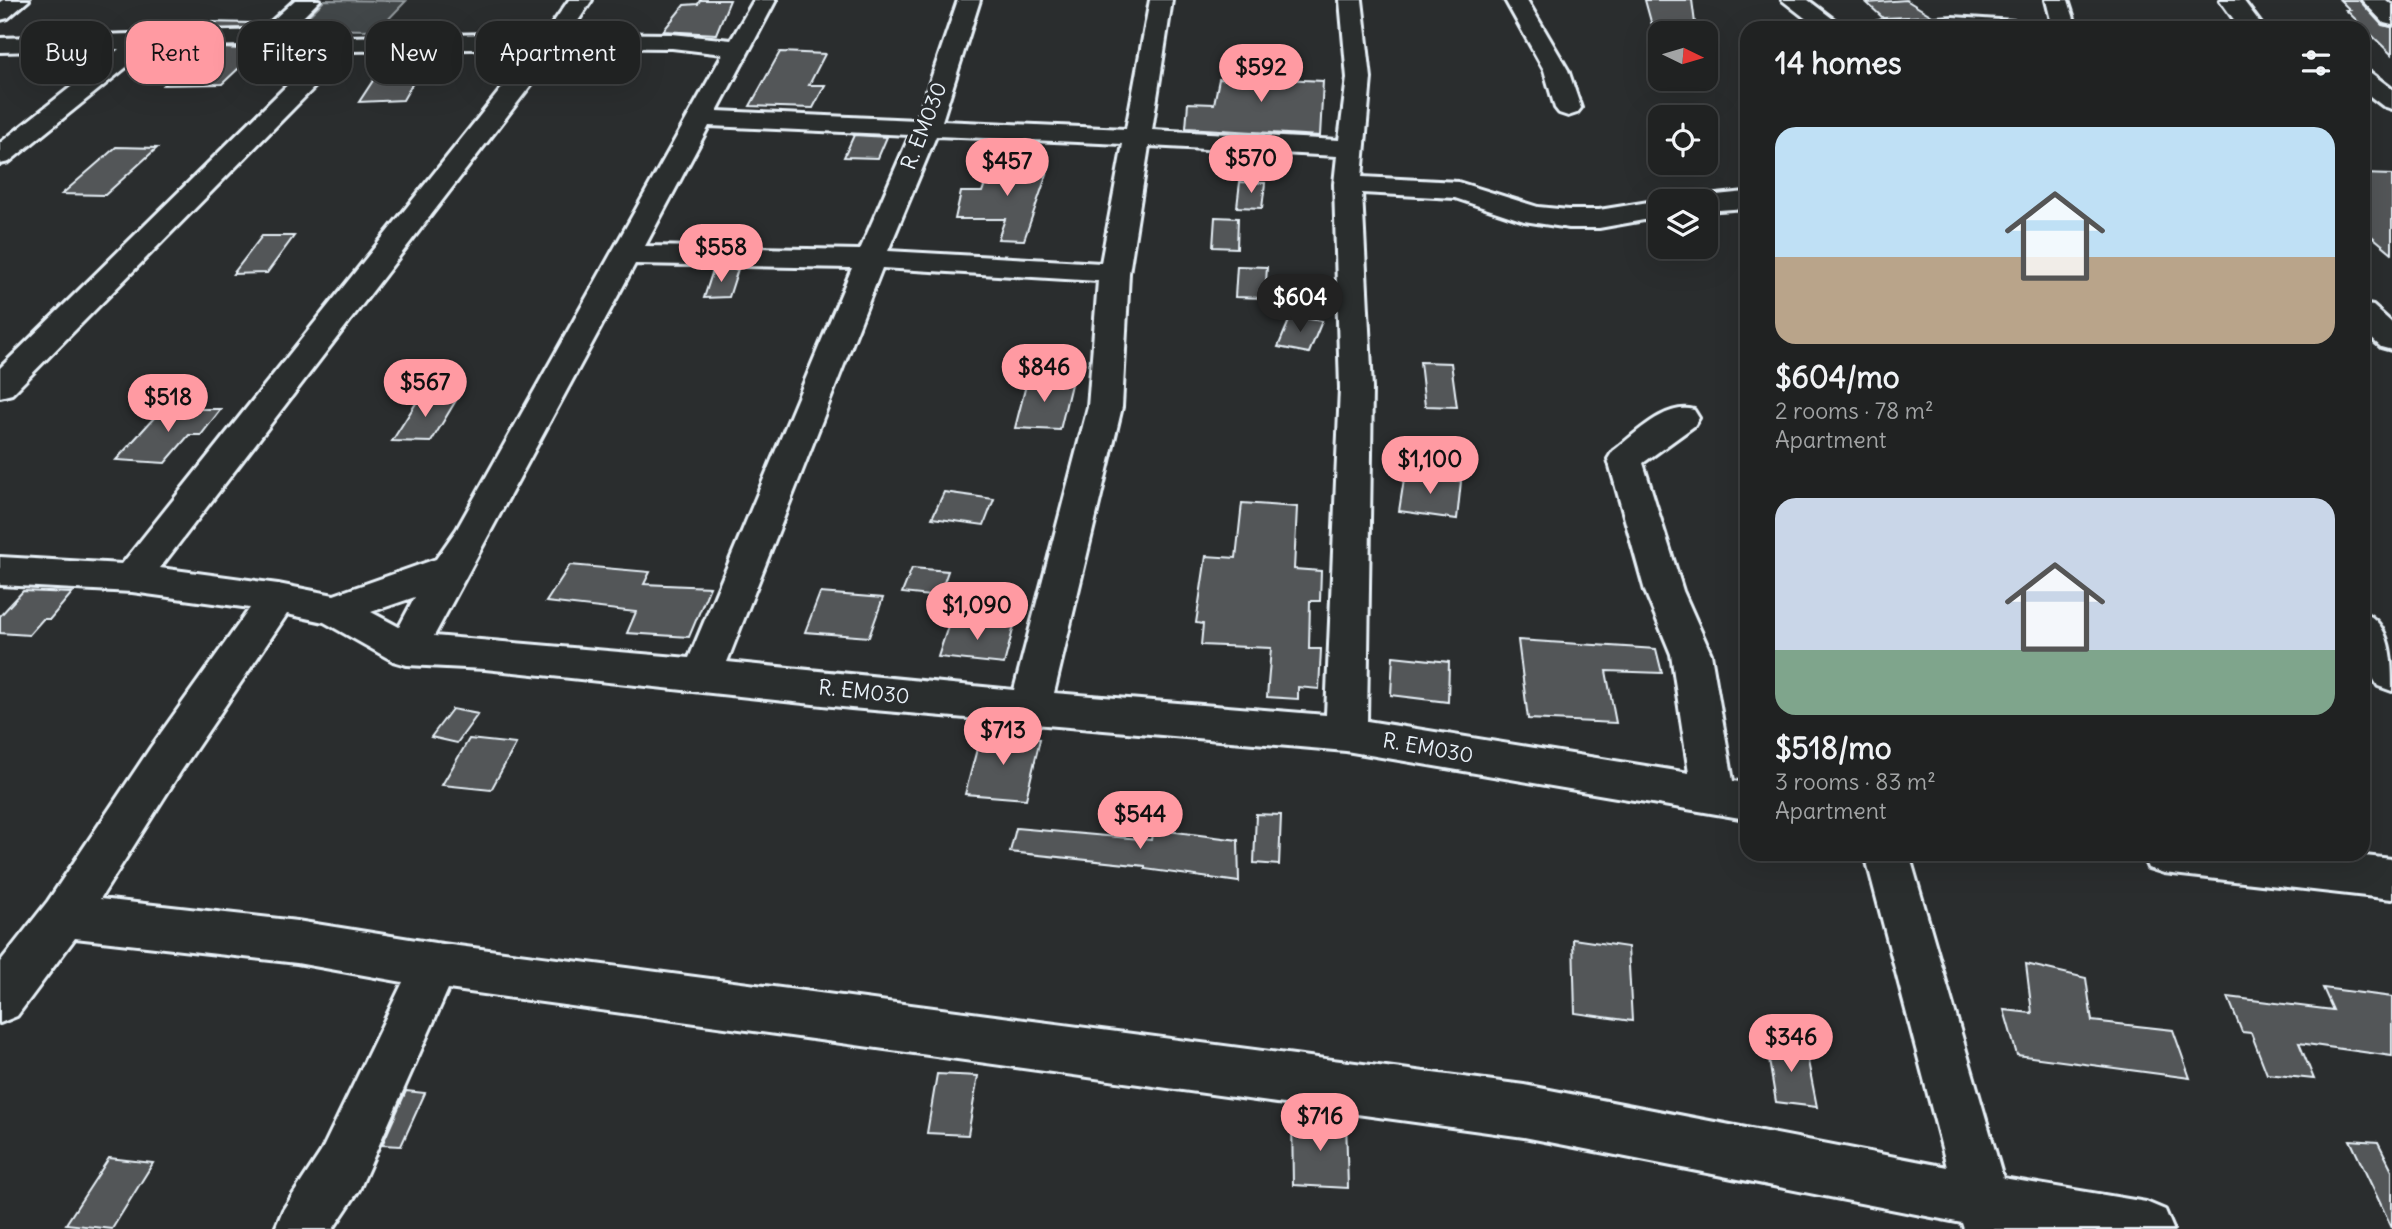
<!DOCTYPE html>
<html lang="en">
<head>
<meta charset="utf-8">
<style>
  :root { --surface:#202222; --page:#282a2a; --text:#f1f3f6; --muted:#a2a4a5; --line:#3d3f40; --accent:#ff9aa2 }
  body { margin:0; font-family:Delius,sans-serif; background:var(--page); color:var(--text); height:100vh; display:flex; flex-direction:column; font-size:26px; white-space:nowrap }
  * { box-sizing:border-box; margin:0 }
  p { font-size:23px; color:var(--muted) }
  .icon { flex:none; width:38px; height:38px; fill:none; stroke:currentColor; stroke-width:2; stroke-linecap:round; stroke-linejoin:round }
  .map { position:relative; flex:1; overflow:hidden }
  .sheet { position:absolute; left:1740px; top:21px; width:630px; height:840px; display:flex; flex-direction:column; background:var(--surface); border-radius:21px; box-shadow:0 7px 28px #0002,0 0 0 2px var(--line) }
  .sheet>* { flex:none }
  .hud { position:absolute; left:21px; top:21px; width:665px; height:63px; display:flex; gap:14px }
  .needle { width:46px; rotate:95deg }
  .tools { position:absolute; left:1648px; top:21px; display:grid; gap:14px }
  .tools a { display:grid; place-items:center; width:70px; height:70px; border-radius:14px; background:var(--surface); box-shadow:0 7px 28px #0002,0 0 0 2px var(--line); font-size:35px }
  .price { position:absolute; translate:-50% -60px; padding:0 16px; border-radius:24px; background:var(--accent); color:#111; font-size:23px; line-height:46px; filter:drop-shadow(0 2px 4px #0008) }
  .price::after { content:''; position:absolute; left:50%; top:42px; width:21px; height:16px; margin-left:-10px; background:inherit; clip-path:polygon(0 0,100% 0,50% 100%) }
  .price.on { background:#222; color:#fff }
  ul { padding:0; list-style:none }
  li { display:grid; align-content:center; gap:14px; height:371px; padding:0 35px }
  li span { display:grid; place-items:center; height:217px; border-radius:21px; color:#555 }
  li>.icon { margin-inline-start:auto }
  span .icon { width:126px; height:126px; fill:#fffc; stroke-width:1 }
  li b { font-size:30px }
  h2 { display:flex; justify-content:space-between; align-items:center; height:84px; padding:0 35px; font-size:30px }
  .pill { padding:0 24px; border-radius:21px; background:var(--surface); box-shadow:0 7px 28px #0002,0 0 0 2px var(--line); font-size:24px; line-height:63px }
  .pill.on { background:var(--accent); color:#111 }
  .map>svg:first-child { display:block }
  .green { fill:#424648; stroke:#959ca0; stroke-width:2 }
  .building { fill:#535759; stroke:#e8f1f8; stroke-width:2 }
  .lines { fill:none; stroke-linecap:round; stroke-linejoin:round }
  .minor-casing { stroke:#e8f1f8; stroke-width:6 }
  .minor { fill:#2a2d2e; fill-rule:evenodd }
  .labels { text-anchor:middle; stroke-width:6; stroke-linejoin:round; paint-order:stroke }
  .street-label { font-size:21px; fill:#e8f1f8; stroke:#2a2d2e }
</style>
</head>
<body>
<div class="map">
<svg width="2392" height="1229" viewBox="0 0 2392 1229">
  <rect width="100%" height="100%" fill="#2a2d2e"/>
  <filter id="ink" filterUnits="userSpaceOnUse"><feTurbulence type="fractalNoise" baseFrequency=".0143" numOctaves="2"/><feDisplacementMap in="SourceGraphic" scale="14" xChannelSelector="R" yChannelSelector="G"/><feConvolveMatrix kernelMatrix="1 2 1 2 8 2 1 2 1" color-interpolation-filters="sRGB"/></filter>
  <g filter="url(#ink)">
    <path class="green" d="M325 0 406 1 378 30 295 29Z"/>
    <path class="building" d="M700 0H730L716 34 663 31 684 5 698 4Z
      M1645 0H1692L1696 31 1653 29Z
      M1906 0 1932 16 1883 18 1867 3Z
      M2340 0H2359L2382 25 2392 27V55L2346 10H2350Z
      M207 22 252 23 246 28 200 29Z
      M223 48 258 50 222 84 164 85 170 79H146L178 50Z
      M780 52 825 54 809 85H825L813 108 750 106Z
      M1236 55 1264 57 1261 78 1323 81 1320 136 1186 128 1188 103 1214 104 1219 79 1235 80Z
      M418 74 403 100 359 102 376 76Z
      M854 135 887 137 878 158 844 157Z
      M116 147 157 148 105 195 62 194Z
      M993 162 1050 165 1024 240 998 239 1005 219H955L961 192H982Z
      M2362 174 2392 175V253L2362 228Z
      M1240 182 1265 183 1262 208 1237 207Z
      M1215 217 1238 218 1237 248 1213 247Z
      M262 236H294L267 273 233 274Z
      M1237 266 1267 267 1265 298 1235 297Z
      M738 269 729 297 704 298 713 270Z
      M1291 316 1322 321 1309 353 1278 347Z
      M1420 362 1451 363 1457 407 1425 406Z
      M1028 377 1072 380 1060 430 1015 428Z
      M420 397H458L431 442 392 441Z
      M162 409H221L201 435H189L165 463 116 460Z
      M1405 473 1461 481 1457 519 1399 511Z
      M944 492 994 499 984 525 932 518Z
      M1242 503 1297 507 1294 569 1321 571 1320 601H1310L1309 649H1321L1319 689 1298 687V699L1267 697 1271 648 1201 645 1203 624 1196 623 1206 556 1236 558Z
      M570 565 650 572 644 584 710 587 689 637 627 633 636 612 546 602Z
      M912 568 948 571 939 597 902 593Z
      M23 591 72 593 50 619H43L29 635 0 633V616Z
      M820 593 883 598 869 637 805 632Z
      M950 620 1014 626 1004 664 938 657Z
      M1518 640 1656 649 1662 673 1606 671 1616 723 1528 719Z
      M1393 656 1449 662 1448 702 1391 695Z
      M452 709 478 714 457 743 431 737Z
      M981 734 1040 739 1026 799 965 794Z
      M469 739 516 744 491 790 442 785Z
      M1256 814 1281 815 1279 865 1254 863Z
      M1016 828 1151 840 1153 829 1238 840 1239 882 1145 869V866L1010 852Z
      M1573 939 1628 947 1632 1021 1575 1013Z
      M2026 964 2086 978 2092 1021 2173 1030 2190 1078 2017 1055 2004 1010 2032 1013Z
      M2323 988 2392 997V1056L2299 1043 2314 1079 2267 1074 2251 1033 2242 1032 2228 997 2333 1010Z
      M1766 1042 1805 1046 1817 1107 1776 1102Z
      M937 1074 978 1076 968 1135 927 1133Z
      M406 1091 425 1093 401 1146 382 1145Z
      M1292 1119 1346 1121 1348 1188 1293 1185Z
      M2350 1140 2378 1142 2392 1170V1228Z
      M109 1158 153 1163 112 1229 66 1224Z"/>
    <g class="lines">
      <defs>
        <path id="minor" d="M3 0H29L8 18 0 20V2Z
          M295 0H320L288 32 343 37 546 33 569 0H592L570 33 672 34 731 40 754 0H776L717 111 917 120 958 0H980L942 121 1126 129 1150 0H1172L1152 130 1339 140 1347 78 1340 0H1362L1371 78 1362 177 1458 182 1538 207 1569 210H1599L1661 200 1668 201H1661V217L1599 228H1569L1524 221 1455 198 1362 193 1372 388 1367 721 1689 773 1671 654 1645 591 1608 459 1613 451C1635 435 1665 402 1694 410L1699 418 1694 426 1643 463 1683 591 1711 654 1733 781 1746 783V819L1346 751 851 708 485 669 407 665 393 661 324 622 287 614 181 771 100 899 297 921 435 943 1524 1085 1947 1167 1865 854H1909L2003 1178 2146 1202 2165 1210 2173 1229H1964L1962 1223 1524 1137 448 989 359 1190 333 1229H275L283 1210 321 1152 403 982 297 963 75 938 17 1016 0 1023V962L48 901 151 747 250 608 132 592 0 585V557L122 564 534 48 350 51 12 394 0 397V368L324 49 268 44 150 48 9 162 0 164V143L119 49 0 52V38L262 30ZM560 47 672 48 723 54 457 529 436 559 334 595 278 584 160 568ZM709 126 910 135 860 250 645 246ZM936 136 1123 144 1101 263 888 251ZM1149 146 1337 156 1334 184 1340 388 1326 715 1054 693 1122 407 1129 273ZM635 264 852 268 689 658 434 636ZM882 268 1098 281 1088 407 1014 690 727 662ZM415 597 399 627 371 612Z
          M1505 0H1527L1568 70 1581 108 1577 113 1568 116 1559 113 1555 108 1544 70Z
          M1782 0H1808L1845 28H1818Z
          M2046 0H2068L2077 28H2053Z
          M2220 0H2243L2264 28H2240Z
          M2362 0H2386L2392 5V25L2384 23Z
          M1953 17 2014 21 2022 23 2026 28H1871L1875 23 1883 21Z
          M2362 71 2371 73 2392 89V109L2383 106 2362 90Z
          M1746 192V208L1706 211V201H1693L1696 197Z
          M2362 304 2373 306 2392 323V350L2381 347 2362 330Z
          M2362 612C2392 623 2392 661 2392 691L2378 686 2362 661Z
          M2142 854H2346L2392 859V899L2164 873 2148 868Z"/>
      </defs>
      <use href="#minor" class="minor-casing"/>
      <use href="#minor" class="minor"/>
    </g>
  </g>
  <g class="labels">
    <g class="street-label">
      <text transform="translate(924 126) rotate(-69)" y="7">R. EM030</text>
      <text transform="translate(864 692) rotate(6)" y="7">R. EM030</text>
      <text transform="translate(1428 748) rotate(10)" y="7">R. EM030</text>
    </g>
  </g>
</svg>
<div class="tools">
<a><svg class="needle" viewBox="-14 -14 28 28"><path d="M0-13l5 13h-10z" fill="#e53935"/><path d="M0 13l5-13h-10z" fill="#a2a4a5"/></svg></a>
<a><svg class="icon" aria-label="locate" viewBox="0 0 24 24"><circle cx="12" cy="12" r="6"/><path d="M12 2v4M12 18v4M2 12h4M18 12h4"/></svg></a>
<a><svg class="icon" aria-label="layers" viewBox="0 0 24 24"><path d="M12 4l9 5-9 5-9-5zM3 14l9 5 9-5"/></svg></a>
</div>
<b class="price" style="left:1261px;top:104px">$592</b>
<b class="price" style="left:1251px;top:195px">$570</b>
<b class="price" style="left:1007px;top:198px">$457</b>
<b class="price" style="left:721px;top:284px">$558</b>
<b class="price on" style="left:1300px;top:334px">$604</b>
<b class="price" style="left:1044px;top:404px">$846</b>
<b class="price" style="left:425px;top:419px">$567</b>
<b class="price" style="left:168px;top:434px">$518</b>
<b class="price" style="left:1430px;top:496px">$1,100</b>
<b class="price" style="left:977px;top:642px">$1,090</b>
<b class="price" style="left:1003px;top:767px">$713</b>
<b class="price" style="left:1140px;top:851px">$544</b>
<b class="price" style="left:1791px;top:1074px">$346</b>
<b class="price" style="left:1320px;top:1153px">$716</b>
<div class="hud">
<a class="pill">Buy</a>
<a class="pill on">Rent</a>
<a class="pill">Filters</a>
<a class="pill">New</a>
<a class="pill">Apartment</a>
</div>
<section class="sheet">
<h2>14 homes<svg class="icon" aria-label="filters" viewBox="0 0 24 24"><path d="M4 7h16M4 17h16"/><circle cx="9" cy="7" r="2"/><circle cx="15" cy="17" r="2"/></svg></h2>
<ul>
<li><span style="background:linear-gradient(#bfe0f5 60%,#b9a48a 0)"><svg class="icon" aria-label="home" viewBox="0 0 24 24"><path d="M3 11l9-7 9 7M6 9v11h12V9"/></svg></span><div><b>$604/mo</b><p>2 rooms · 78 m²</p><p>Apartment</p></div></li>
<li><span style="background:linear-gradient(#c9d6e8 70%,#7fa58c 0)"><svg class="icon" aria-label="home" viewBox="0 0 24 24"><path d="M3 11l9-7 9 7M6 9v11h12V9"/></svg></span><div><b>$518/mo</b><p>3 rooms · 83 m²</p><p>Apartment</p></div></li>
</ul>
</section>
</div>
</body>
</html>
